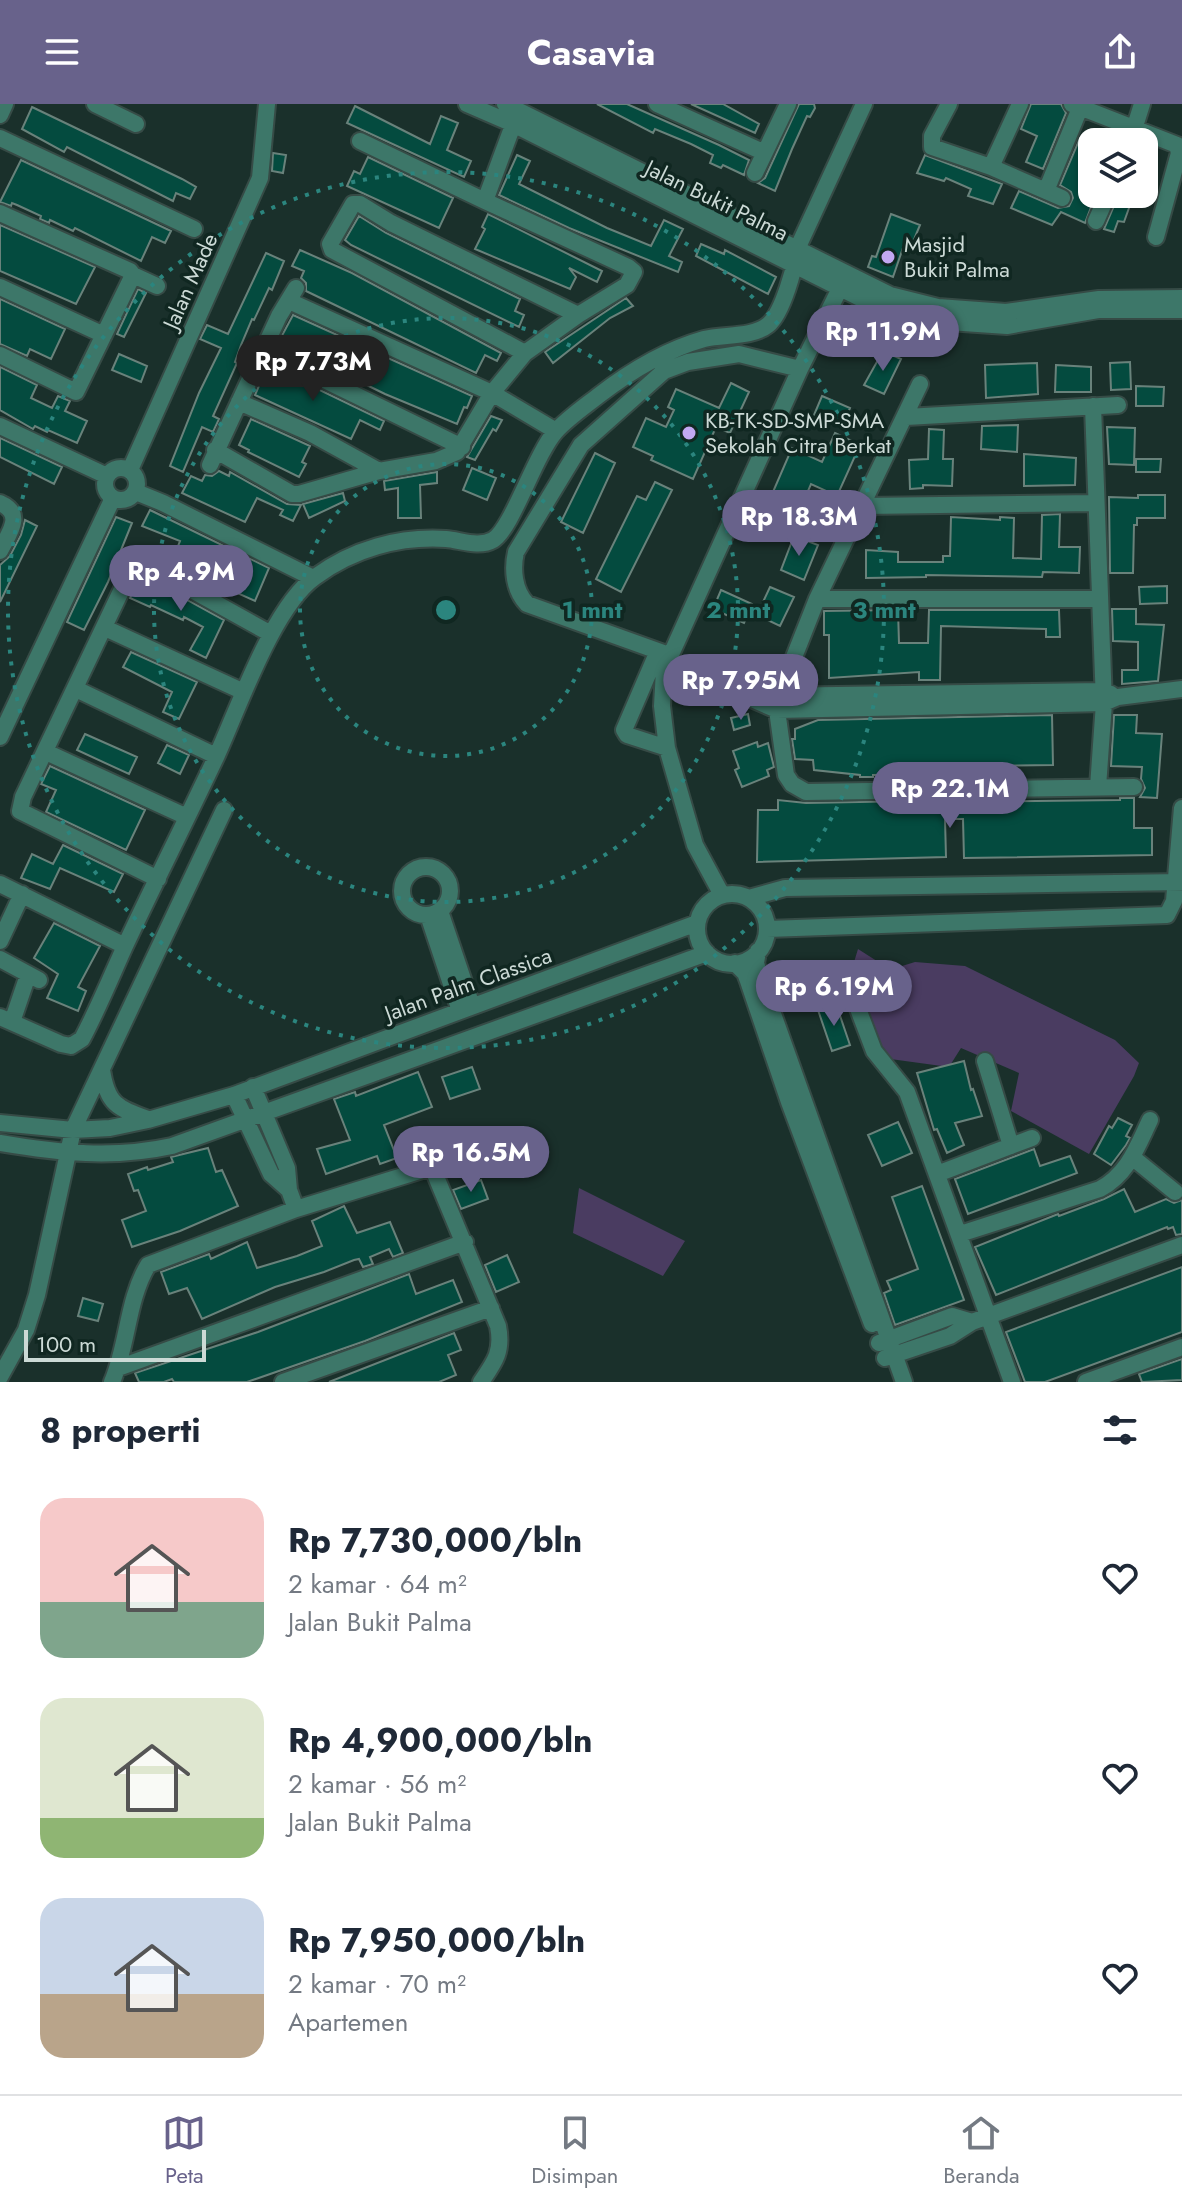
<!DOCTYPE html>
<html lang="id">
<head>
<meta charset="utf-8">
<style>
  :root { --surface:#fff; --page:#f2f2f3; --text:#1f2937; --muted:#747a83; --line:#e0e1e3; --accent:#68628b }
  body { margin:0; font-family:Jost,sans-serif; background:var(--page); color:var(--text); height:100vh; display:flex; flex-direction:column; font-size:30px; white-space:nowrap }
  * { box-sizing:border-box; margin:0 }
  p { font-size:26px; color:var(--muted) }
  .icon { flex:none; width:44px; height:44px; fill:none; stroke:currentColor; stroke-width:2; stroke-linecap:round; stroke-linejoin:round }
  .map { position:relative; height:1278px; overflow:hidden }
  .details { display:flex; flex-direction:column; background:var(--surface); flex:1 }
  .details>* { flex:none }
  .tools { position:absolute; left:1078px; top:24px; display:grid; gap:16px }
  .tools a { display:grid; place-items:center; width:80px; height:80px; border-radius:16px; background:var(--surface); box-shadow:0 2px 6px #0004; font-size:40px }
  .scale { position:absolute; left:24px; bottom:20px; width:182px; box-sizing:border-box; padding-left:8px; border:4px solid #ccdad6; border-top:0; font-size:22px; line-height:28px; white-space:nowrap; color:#ccdad6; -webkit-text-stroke:6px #102721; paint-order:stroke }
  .price { position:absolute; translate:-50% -68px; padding:0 18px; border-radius:28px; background:var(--accent); color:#fff; font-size:26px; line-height:52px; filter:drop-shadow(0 2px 4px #0008) }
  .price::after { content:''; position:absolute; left:50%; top:48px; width:24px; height:18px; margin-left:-12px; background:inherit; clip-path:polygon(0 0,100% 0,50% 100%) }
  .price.active { background:#222; color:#fff }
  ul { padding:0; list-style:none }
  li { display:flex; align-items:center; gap:24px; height:200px; padding:0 40px }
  li span { display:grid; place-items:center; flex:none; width:224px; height:160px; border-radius:24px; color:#555 }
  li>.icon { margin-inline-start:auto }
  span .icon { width:96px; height:96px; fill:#fffc; stroke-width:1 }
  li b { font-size:34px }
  h2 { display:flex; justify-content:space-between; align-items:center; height:96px; padding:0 40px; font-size:34px }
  header { display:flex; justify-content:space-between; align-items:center; height:104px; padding:0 40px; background:var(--accent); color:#fff; font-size:36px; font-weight:700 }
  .tab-bar { display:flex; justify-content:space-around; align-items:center; height:112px; border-top:2px solid var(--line); background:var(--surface); font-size:22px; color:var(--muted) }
  .tab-bar a { display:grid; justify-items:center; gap:4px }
  .tab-bar .active { color:var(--accent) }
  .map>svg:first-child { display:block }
  .green { fill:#4a3c61 }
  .building { fill:#044b3f; stroke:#69827b; stroke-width:2 }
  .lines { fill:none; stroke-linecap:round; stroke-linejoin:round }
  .minor-casing { stroke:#364b46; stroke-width:20 }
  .minor { stroke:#3d7769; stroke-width:16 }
  .ring { fill:none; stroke:#2b857e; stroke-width:4; stroke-dasharray:4 8 }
  .poi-dot { fill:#c2a8f2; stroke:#102721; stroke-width:3 }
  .labels { text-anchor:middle; stroke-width:7; stroke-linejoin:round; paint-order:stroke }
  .street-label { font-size:22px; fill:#ccdad6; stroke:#102721 }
  .poi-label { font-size:22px; fill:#ccdad6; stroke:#102721; text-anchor:start }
  .centre { fill:#2b857e; stroke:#102721; stroke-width:4 }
  .ring-label { font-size:24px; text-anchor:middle; font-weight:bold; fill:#2b857e; stroke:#102721; stroke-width:7; stroke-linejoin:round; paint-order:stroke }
</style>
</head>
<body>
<header><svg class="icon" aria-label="menu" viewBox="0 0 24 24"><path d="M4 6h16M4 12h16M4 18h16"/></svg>Casavia<svg class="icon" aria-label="share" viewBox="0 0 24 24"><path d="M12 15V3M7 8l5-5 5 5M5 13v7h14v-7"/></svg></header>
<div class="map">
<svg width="1182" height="1278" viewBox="0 0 1182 1278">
  <rect width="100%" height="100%" fill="#1a302b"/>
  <path class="green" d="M858 845 880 859 902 862 915 858 965 862 1115 936 1139 959 1134 972 1089 1050 1011 1007 1019 969 961 944 949 963 883 954 851 868Z
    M579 1084 685 1137 663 1172 573 1129Z"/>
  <path class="building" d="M597 0H627L719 41 749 56 744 71 723 61 721 64 710 59 713 51 691 40 655 25 653 29Z
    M691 0H723L759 20 755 29Z
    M799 0H814L815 4 810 13 807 12 792 45 775 87 758 79 765 74Z
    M1031 0H1061L1066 9 1043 65 1026 58 1037 32 1021 25Z
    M355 2 430 40 441 12 458 19 447 46 471 57 464 73 347 19Z
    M32 3 182 75 196 83 190 95 176 89 173 97 67 43 64 48 22 25Z
    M1080 34 1092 40V51L1087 62 1092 64V90H1096L1085 119 1061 108 1052 121 1011 104 1019 87 1058 104 1069 102 1073 94 1071 88 1060 81Z
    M273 49 286 51 283 69 272 67Z
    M517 51 530 57 519 80 607 124 651 142 664 116 683 125 669 152 682 158 678 168 569 124 499 91Z
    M925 51 1002 80 993 100 968 92 971 85 946 74 944 77 917 69Z
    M368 53 453 94 439 124 347 82 354 67 360 70Z
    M21 56 171 127 165 139 152 133 141 157 75 124 73 127 50 116 49 119 40 115 41 112 17 101 12 99 11 102 0 98Z
    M1119 90H1134L1124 118 1118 117 1114 128 1104 125Z
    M488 110 602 167 597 178 569 164 576 173 570 185 475 145 485 125 482 123Z
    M891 110 920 121 913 138 906 135 893 173 868 163 872 152 876 153Z
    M359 112 386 129 520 195 515 207 524 211 519 223 351 141 345 136Z
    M0 121 95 163 76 200 0 167Z
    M701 140 724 150 725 146 776 173 768 190 696 152Z
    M300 146 352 169 501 249 497 257 485 251 476 269 306 187V179L301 174 304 167 292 162Z
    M266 149 284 157 272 186 269 184 254 216 252 215 241 241 235 258 237 259 213 312 219 315 213 328 202 323 183 368 170 362 199 289 221 244 200 235 207 221 228 230Z
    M138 185 146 189 124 233 117 230Z
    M626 194 633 202 610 214 553 259 545 248Z
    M0 195 65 225 51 255 30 245 27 252 0 240Z
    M293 211 472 292 467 304 464 303 457 320 385 290 336 266 335 269 326 265 327 262 278 239Z
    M883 247 901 255 884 290 864 281Z
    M119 250 147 262 141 278 112 266Z
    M1130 258 1131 285 1111 286 1110 259Z
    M1037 259 1038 290 986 294 985 261Z
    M268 261 384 317 380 326 360 316 351 335 255 291Z
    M1056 261 1091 263V288H1055Z
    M0 263 37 281 31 294 52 304 58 292 70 297 65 307 87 317 77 339 48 326 47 328 35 322 33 325 0 306Z
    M731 279 749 288 730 329 716 323 693 375 651 356 653 352 633 343 646 314 666 323 674 306 668 303 676 285 719 304Z
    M1136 282 1164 283 1163 302H1136Z
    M822 292 850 304 842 323 814 311Z
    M491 312 502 316 496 327 493 325 475 356 467 353Z
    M251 315 310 342 302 358 306 360 299 373 248 348 249 346 239 341Z
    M1018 321 1017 348 981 345 982 322Z
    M1107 323 1135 324 1134 361 1109 360Z
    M929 325 944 326 943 355H953L952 382 923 381V384L910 385 909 356 928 355Z
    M835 329 860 341 837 392 811 380 795 417 766 404 792 344 822 358Z
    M0 334 62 363 54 380 0 353Z
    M595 349 615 359 583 429 561 418Z
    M1024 350 1076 354 1075 381 1024 382Z
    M1136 355H1161L1160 368H1136Z
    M472 364 496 374 487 396 463 386Z
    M219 367 229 372 230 368 287 400 301 401 293 417 280 411 283 406 259 395 257 394 245 418 182 389 191 372 202 377 205 371 212 372Z
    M437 368V379L420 381 421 414H398V384L385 386 384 377Z
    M655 378 672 386 621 488 596 475 637 392 646 396Z
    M343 389 345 397 309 414 303 400Z
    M1138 391H1165V414H1137V421H1134L1133 469H1110L1109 393 1138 394Z
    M150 406 269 464 255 497 177 462 178 458 173 455 180 437 142 422Z
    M1060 410 1059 443H1080L1079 469 1043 468 1042 473 926 471V473L866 474V446L898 448V458H943V452H950L951 413 1000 416V413L1014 414 1013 454 1041 455 1042 411Z
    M116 413 132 419 108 478 84 526 67 518Z
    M25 416 37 422 0 498V461L10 452 21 431Z
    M794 432 818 441 804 476 781 466Z
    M139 474 159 486 162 482 224 516 206 554 190 546 203 523 184 513 183 516 151 501 150 503 130 494Z
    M1167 482V499L1140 500 1139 483Z
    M770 483 794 493 780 522 757 511Z
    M721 486 752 500 744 519 713 505Z
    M1112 505H1136V520L1164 521 1158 577 1122 580V566H1138V538L1113 537Z
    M898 506 899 539H928L929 506H1059L1060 533H1046V525L941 522 940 576H919V568L829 574V531H824V507Z
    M131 548 197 578 179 615 163 608 172 588 123 563Z
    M748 610 750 621 734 626 731 614Z
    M1052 611 1053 661 962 662V666H949V670L873 671V673H860V671L814 666 813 656 795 655 792 635H795V625L818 616Z
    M1114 611H1137L1136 629 1162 630 1157 694 1140 693 1145 684 1141 675 1142 663 1111 662Z
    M85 630 137 653 129 670 77 646Z
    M757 638 758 643 768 639 774 663 767 666 769 672 742 683 735 666 739 664 733 647Z
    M167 641 189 651 180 670 158 659Z
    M50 662 145 706 126 746 46 708 56 686 41 680Z
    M1120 694H1134V724H1152V751L964 754 963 715H945L946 753 757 758 758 706H778V696L806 699 913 697V702H940V698L1120 696Z
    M63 741 123 770 114 788 60 764 50 785 21 774 32 750 53 760Z
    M54 819 100 842 78 883 86 887 78 907 47 894 58 870 34 854Z
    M836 900 850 941 832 947 818 906Z
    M964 957 971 986 973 985 982 1012 955 1019 964 1041 947 1049 937 1025 934 1026 917 969Z
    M472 963 480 985 450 995 442 973Z
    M418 968 432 1003 384 1021 397 1054 380 1060 377 1052 326 1070 317 1045 350 1036 334 995 355 988 356 992Z
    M1118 1014 1132 1021 1126 1032 1130 1034 1126 1041 1111 1061 1094 1050 1109 1022 1112 1024Z
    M898 1018 912 1049 882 1062 868 1031Z
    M208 1044 216 1068 222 1066 238 1102 180 1127 132 1143 122 1116 146 1107 138 1086 134 1087 128 1070 147 1063 148 1066 173 1058 171 1053Z
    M1034 1045 1040 1062 1070 1052 1077 1069 968 1110 955 1075Z
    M481 1076 488 1095 461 1105 453 1086Z
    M922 1082 964 1196 895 1221 884 1189 891 1186 887 1177 918 1165 892 1093Z
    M1124 1085 1135 1108 1166 1095 1174 1099 1182 1096V1130L1176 1131 1173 1123 1168 1125 1167 1123 996 1191 975 1143 1053 1112 1058 1110 1059 1112 1104 1095Z
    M344 1102 357 1129 390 1118 403 1149 393 1153 389 1145 370 1153 373 1160 363 1163 359 1155 354 1156 324 1168 275 1183 202 1215 187 1184 169 1190 161 1168 209 1150 211 1155 247 1138 257 1164 297 1152 322 1142 312 1117Z
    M507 1151 519 1178 496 1188 485 1161Z
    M1182 1163V1228L1045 1278H1025L1006 1228Z
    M409 1170 416 1190 453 1176 462 1198 365 1237 247 1278H174L172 1275 164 1278H139L135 1269 258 1228Z
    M83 1194 103 1200 98 1217 78 1212Z
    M454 1229 461 1246 448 1251 456 1271 439 1278H329Z
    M1182 1255V1276L1142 1278 1139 1270Z"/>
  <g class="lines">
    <defs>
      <path id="minor" d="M95 0 136 20
        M467 0 513 20 880 204 934 217 1007 222 1098 206H1182
        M505 0 890 191 938 203 1006 208 1099 195 1182 194
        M657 0 763 48
        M949 0 932 32V43L991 63 1062 94
        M1072 0 1177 41 1179 49 1156 133
        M0 11 5 0
        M0 34 194 125
        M1130 38 1142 0
        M991 63 1020 0
        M755 69 788 0
        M1046 87 1080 4
        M485 97 516 13
        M0 109 130 167 133 171 157 182
        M1096 117 1108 90
        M0 183 104 231
        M289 197 492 289 556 327
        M263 246 462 343
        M525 249 332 146 330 140 353 100H360L391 119 578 211
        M0 251 76 288 133 171
        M920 280 817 495 779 591 777 606 786 671 792 680 806 688 1134 683
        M239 298 310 329 379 367
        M1093 302 1104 599 1098 683
        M906 313 1118 301
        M0 322 107 372
        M215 346 292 390H299L379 367 436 357 457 348 492 289 525 249 578 211 627 181 634 168 628 163 485 97 360 37
        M210 361 279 212 296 184
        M105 380a16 16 0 1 1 32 0a16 16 0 1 1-32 0Z
        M130 366 260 74 267 0
        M136 388 163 399 313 474
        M0 399C25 410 9 429 0 447
        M863 402 1096 399
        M817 495H1100
        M105 524 244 588
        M658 547 624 626 627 631 667 644
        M669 551 527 500C514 487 512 465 516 448L581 341 664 267 688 258 739 250 800 265
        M664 566 754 596 777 606 1104 599 1118 593 1182 585
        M76 585 216 652
        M771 592 1103 587 1111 590
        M0 633 113 394
        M46 648 187 713
        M402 787a24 24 0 1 1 48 0a24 24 0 1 1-48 0Z
        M158 775 20 707 23 693 132 464 137 460 154 465 271 530
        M0 780 125 842
        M697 825a35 35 0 1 1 70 0a35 35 0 1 1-70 0Z
        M722 791 695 741 667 644 662 602 664 566 800 265 845 174
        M749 794 785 784 1182 778
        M440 807 472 902
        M428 811 460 907
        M767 825 1167 811 1174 797 1182 704
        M0 837 22 790
        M758 847 756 859 761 876 904 1278
        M0 855 39 876
        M735 859 745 869 748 877 789 998 872 1220
        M846 873 874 947 907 988 1012 1278
        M0 913 61 940 71 942 82 935C98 905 111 873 125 842 155 778 187 715 217 651 239 603 273 503 315 473 353 445 399 432 446 435 460 436 479 444 493 436 512 425 535 350 556 327 568 314 584 303 598 292 629 268 665 246 704 235 723 230 752 234 768 221 783 209 795 162 798 143L864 0
        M12 918 28 871
        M985 957 1011 1042
        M102 966C107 1000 117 1004 148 1015
        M253 983 287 1064 289 1086 296 1105
        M234 991 271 1070 289 1086
        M0 1019 73 1026 110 1024 148 1016 234 991 697 819
        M0 1039C59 1049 113 1055 172 1042L707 849
        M1132 1053 1175 1088
        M432 1063 498 1222C503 1247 495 1258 481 1278
        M937 1070 1032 1034
        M960 1130 1100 1085C1128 1070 1137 1043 1150 1016
        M879 1239 952 1212 972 1218
        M885 1254 950 1232 972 1218 1182 1141
        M118 1264 465 1138
        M0 1273 26 1226 37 1191 73 1026 224 706
        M112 1278C128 1241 127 1196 148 1161L296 1105 432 1063 460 1052
        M283 1278 491 1204
        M1086 1278 1182 1243"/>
    </defs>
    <use href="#minor" class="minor-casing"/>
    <use href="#minor" class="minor"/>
  </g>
  <g class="ring">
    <circle cx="446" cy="506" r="146"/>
    <circle cx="446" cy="506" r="292"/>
    <circle cx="446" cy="506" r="438"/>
  </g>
  <g class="poi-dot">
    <circle cx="888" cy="153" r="8"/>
    <circle cx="689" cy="329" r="8"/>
  </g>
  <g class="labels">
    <g class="street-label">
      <text transform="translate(717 96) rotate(26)" y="8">Jalan Bukit Palma</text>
      <text transform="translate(190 177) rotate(-66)" y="8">Jalan Made</text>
      <text transform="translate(468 880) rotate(-20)" y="8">Jalan Palm Classica</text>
    </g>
    <g class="poi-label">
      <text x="904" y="148">Masjid<tspan x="904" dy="25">Bukit Palma</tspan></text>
      <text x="705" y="324">KB-TK-SD-SMP-SMA<tspan x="705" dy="25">Sekolah Citra Berkat</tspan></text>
    </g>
  </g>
  <circle cx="446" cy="506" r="12" class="centre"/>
  <g class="ring-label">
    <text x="592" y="514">1 mnt</text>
    <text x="738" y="514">2 mnt</text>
    <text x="884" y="514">3 mnt</text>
  </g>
</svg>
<div class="tools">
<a><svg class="icon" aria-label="layers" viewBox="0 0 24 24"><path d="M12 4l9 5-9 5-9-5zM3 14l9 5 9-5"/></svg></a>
</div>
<div class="scale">100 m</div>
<b class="price" style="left:883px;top:269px">Rp 11.9M</b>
<b class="price active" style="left:313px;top:299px">Rp 7.73M</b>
<b class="price" style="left:799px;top:454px">Rp 18.3M</b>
<b class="price" style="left:181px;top:509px">Rp 4.9M</b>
<b class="price" style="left:741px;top:618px">Rp 7.95M</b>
<b class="price" style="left:950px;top:726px">Rp 22.1M</b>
<b class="price" style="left:834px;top:924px">Rp 6.19M</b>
<b class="price" style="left:471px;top:1090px">Rp 16.5M</b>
</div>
<section class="details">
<h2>8 properti<svg class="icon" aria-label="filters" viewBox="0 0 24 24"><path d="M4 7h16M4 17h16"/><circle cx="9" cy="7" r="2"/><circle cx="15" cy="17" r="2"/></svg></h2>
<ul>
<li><span style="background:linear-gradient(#f6c9c9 65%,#7fa58c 0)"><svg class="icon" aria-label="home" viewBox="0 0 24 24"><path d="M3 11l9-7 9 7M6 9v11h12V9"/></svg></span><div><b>Rp 7,730,000/bln</b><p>2 kamar · 64 m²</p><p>Jalan Bukit Palma</p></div><svg class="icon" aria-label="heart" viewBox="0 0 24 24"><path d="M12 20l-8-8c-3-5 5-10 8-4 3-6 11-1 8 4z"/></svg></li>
<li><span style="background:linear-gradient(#dfe7d0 75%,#8fb573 0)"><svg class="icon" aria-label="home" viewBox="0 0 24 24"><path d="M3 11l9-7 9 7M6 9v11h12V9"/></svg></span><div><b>Rp 4,900,000/bln</b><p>2 kamar · 56 m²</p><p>Jalan Bukit Palma</p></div><svg class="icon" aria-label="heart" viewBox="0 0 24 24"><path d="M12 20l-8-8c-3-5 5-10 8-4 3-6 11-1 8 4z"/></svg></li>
<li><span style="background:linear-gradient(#c9d6e8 60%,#b9a48a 0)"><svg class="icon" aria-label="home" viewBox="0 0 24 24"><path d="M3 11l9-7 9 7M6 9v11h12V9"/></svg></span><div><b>Rp 7,950,000/bln</b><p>2 kamar · 70 m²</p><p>Apartemen</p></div><svg class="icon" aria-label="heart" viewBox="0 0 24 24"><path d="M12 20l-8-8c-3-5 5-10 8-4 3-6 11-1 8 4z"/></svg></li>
</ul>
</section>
<nav class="tab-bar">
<a class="active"><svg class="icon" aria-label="map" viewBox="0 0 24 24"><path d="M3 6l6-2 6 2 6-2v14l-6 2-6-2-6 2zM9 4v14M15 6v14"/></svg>Peta</a>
<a><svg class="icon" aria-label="saved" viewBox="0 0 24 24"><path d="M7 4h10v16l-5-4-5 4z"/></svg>Disimpan</a>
<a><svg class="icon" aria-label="home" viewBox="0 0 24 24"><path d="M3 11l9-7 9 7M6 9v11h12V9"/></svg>Beranda</a>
</nav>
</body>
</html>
